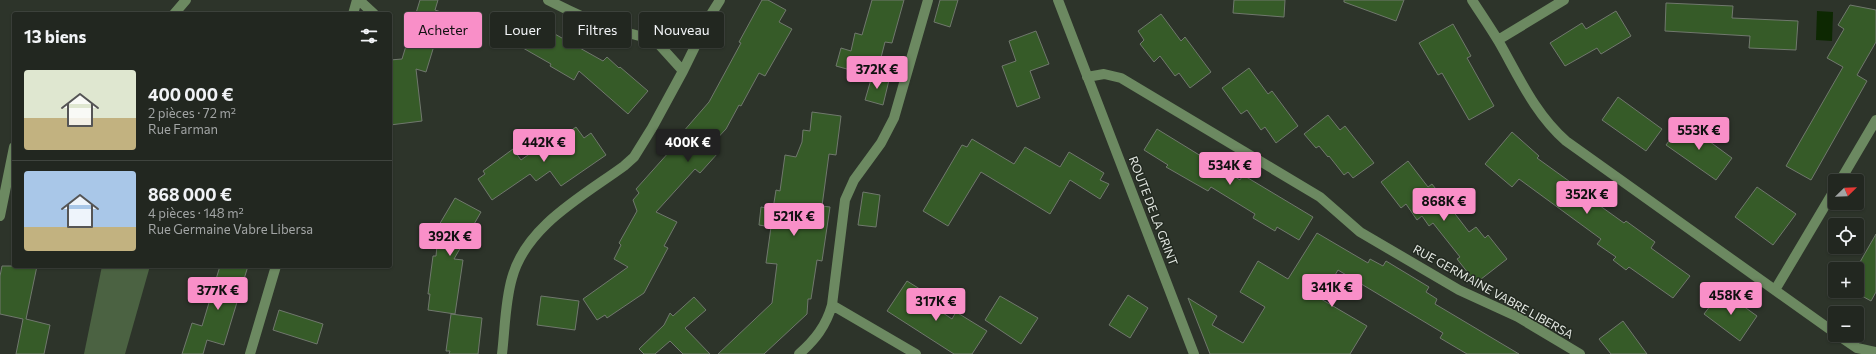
<!DOCTYPE html>
<html lang="fr">
<head>
<meta charset="utf-8">
<style>
  :root { --surface:#222720; --page:#2a2f29; --text:#f1f3f6; --muted:#a2a5a5; --line:#3f443e; --accent:#f98fc8 }
  body { margin:0; font-family:Commissioner,sans-serif; background:var(--page); color:var(--text); height:100vh; display:flex; flex-direction:column; font-size:15px; white-space:nowrap }
  * { box-sizing:border-box; margin:0 }
  p { font-size:13px; color:var(--muted) }
  .icon { flex:none; width:22px; height:22px; fill:none; stroke:currentColor; stroke-width:2; stroke-linecap:round; stroke-linejoin:round }
  .map { position:relative; flex:1; overflow:hidden }
  .drawer { position:absolute; left:12px; top:12px; width:380px; height:256px; display:flex; flex-direction:column; background:var(--surface); border-radius:4px; box-shadow:0 1px 3px #0004,0 0 0 1px var(--line) }
  .drawer>* { flex:none }
  .top-card { position:absolute; left:404px; top:12px; width:380px; height:36px; display:flex; gap:8px }
  .needle { width:26px; rotate:67deg }
  .buttons { position:absolute; left:1828px; top:174px; display:grid; gap:8px }
  .buttons a { display:grid; place-items:center; width:36px; height:36px; border-radius:4px; background:var(--surface); box-shadow:0 1px 3px #0004,0 0 0 1px var(--line); font-size:20px }
  .price { position:absolute; translate:-50% -34px; padding:0 9px; border-radius:4px; background:var(--accent); color:#111; font-size:13px; line-height:26px; filter:drop-shadow(0 1px 2px #0008) }
  .price::after { content:''; position:absolute; left:50%; top:24px; width:12px; height:9px; margin-left:-6px; background:inherit; clip-path:polygon(0 0,100% 0,50% 100%) }
  .price.on { background:#222; color:#fff }
  ul { padding:0; list-style:none }
  li { display:flex; align-items:center; gap:12px; height:100px; padding:0 12px }
  li+li { border-top:1px solid var(--line) }
  li span { display:grid; place-items:center; flex:none; width:112px; height:80px; border-radius:4px; color:#555 }
  li>.icon { margin-inline-start:auto }
  span .icon { width:48px; height:48px; fill:#fffc; stroke-width:1 }
  li b { font-size:17px }
  h2 { display:flex; justify-content:space-between; align-items:center; height:48px; padding:0 12px; font-size:17px }
  .tag { padding:0 14px; border-radius:4px; background:var(--surface); box-shadow:0 1px 3px #0004,0 0 0 1px var(--line); font-size:14px; line-height:36px }
  .tag.on { background:var(--accent); color:#111 }
  .map>svg:first-child { display:block }
  .green { fill:#4b6242 }
  .water { fill:#0d2802 }
  .building { fill:#365b28; stroke:#70786d }
  .lines { fill:none; stroke-linecap:round; stroke-linejoin:round }
  .minor { stroke:#6c8961; stroke-width:10 }
  .labels { text-anchor:middle; stroke-width:3; stroke-linejoin:round; paint-order:stroke }
  .street-label { font-size:12px; fill:#e3e8e2; stroke:#232a21 }
</style>
</head>
<body>
<div class="map">
<svg width="1876" height="354" viewBox="0 0 1876 354">
  <rect width="100%" height="100%" fill="#2d342a"/>
  <path class="green" d="M102 266H150L125 354H84Z"/>
  <path class="water" d="M1817 11 1833 12 1832 41 1816 40Z"/>
  <path class="building" d="M420 0H438L435 10 444 13 426 72 416 69 422 121 390 125V60L402 59Z
    M762 0H768L786 10 779 22 792 29 765 76 759 73 741 106 739 105 726 129 710 146 718 153 700 173 695 169 656 212 677 222 664 246 668 248 644 293 607 318 605 315 597 320 583 299 628 267 614 259 621 245 619 243 637 211 633 200 639 193 636 189 678 142 676 140 709 102 741 43 739 42Z
    M872 0H904L892 43 885 42 876 77 836 66 841 48 851 51 855 33 862 35Z
    M940 0H958L950 27 934 22Z
    M1234 0H1285L1284 17 1233 13Z
    M1344 0H1404L1396 21 1344 2Z
    M1666 3 1733 6 1732 18 1798 21 1796 50 1749 48 1750 36 1665 31Z
    M1850 5 1876 10V42L1857 75 1867 81 1811 180 1786 166 1843 67 1827 58 1844 29 1838 25Z
    M1616 11 1631 36 1601 54 1597 48 1565 66 1550 43 1582 23 1586 29Z
    M1161 14 1181 41 1185 37 1211 72 1190 88 1179 73 1175 76 1160 56 1154 62 1140 44 1144 40 1138 31Z
    M530 17 555 31 553 33 603 61 607 57 619 68 620 67 648 91 628 114 579 71 574 80 550 66 551 64 516 44Z
    M1453 24 1471 56 1467 58 1494 106 1469 120 1442 73 1438 75 1419 43Z
    M1036 31 1049 64 1030 71 1040 98 1017 107 1002 66 1016 61 1009 41Z
    M1249 68 1268 94 1272 91 1298 126 1276 143 1265 127 1261 130 1247 110 1241 114 1222 88Z
    M872 76 889 80 883 105 865 100Z
    M1618 97 1662 129 1646 151 1602 120Z
    M812 112 841 116 836 155 829 154 822 206 830 207 822 261 817 260 811 299H808L807 314 764 354H718L772 303 777 264 766 263 771 227 759 225 761 207 773 209 776 190 780 191 785 155 796 157 802 142 803 130 810 131Z
    M1328 115 1340 130 1345 126 1374 163 1353 178 1348 172 1344 175 1329 156 1328 157 1319 146 1316 148 1304 134Z
    M1683 122 1732 158 1716 180 1666 145Z
    M576 127 584 138 591 133 606 155 561 186 550 171 536 181 530 174 492 200 478 179 485 174 483 171 513 149 521 160 535 150 538 154Z
    M1157 129 1240 180 1243 175 1313 217 1299 240 1277 227 1275 231 1253 218 1255 214 1211 187 1208 191 1166 167 1168 165 1144 150Z
    M1512 132 1539 156 1537 158 1598 202 1596 203 1624 223 1626 221 1655 242 1651 248 1690 276 1673 298 1629 267 1626 270 1613 260 1616 257 1597 244 1601 239 1519 179 1512 187 1485 164Z
    M972 139 1014 164 1025 147 1060 167 1069 152 1104 173 1100 180 1109 184 1100 199 1070 180 1050 214 981 172 948 226 923 211 962 145 967 147Z
    M1408 161 1428 187 1432 184 1469 232 1476 227 1485 238 1488 235 1507 259 1476 283 1457 259 1460 257 1433 223 1429 226 1422 216 1417 220 1406 204 1401 208 1381 182Z
    M1757 187 1796 214 1773 245 1735 217Z
    M863 192 880 195 876 227 858 225Z
    M455 198 481 212 454 259 463 260 455 314 428 310 430 294H428L433 256H436L439 225Z
    M1317 233 1368 263 1370 259 1383 266 1386 261 1429 287 1426 292 1437 299 1435 304 1519 354H1467L1440 338 1443 333 1338 270 1321 299 1367 326 1350 354H1210L1188 298 1217 316 1212 325 1243 343 1265 307 1240 292 1258 261 1288 279Z
    M1876 234V292L1871 301 1853 291H1857L1856 269Z
    M2 266H37L26 319 50 325 44 354H16L23 319 0 314V276Z
    M220 266H248L224 345 207 340 203 354H182L192 323 202 326Z
    M907 281 923 291 919 297 952 319 956 312 987 331 972 354H954L887 311Z
    M1720 293 1738 306 1739 303 1757 316 1740 341 1704 314Z
    M1128 295 1148 308 1130 338 1109 325Z
    M541 296 579 301 575 330 537 325Z
    M1000 296 1038 318 1021 344 985 320Z
    M694 297 706 310 685 328 710 354H683L670 341 655 354H644L639 349 664 325 670 313 673 316Z
    M279 310 323 324 317 344 273 330Z
    M451 314 482 318 478 354H449L450 351H446Z
    M1623 321 1647 354H1611L1599 339Z"/>
  <g class="lines">
    <path class="minor" d="M359 0 374 14
      M548 0C583 18 615 32 654 39
      M1058 0 1194 354
      M1472 0C1481 14 1490 27 1499 42 1519 77 1535 114 1566 141L1835 333
      M174 14 186 0
      M353 14 357 0
      M1498 40 1564 0
      M683 71 654 39 680 29 710 16
      M1087 77 1104 74 1121 78 1320 197 1360 232 1459 290 1518 317 1580 354
      M1840 181 1876 120
      M0 216 14 147
      M1775 290 1835 189
      M832 305 916 354
      M1838 335 1857 348 1876 352
      M250 354 276 266
      M502 354C505 329 505 302 512 278 526 226 583 196 624 166L634 157 652 128 683 71 710 16 720 0
      M799 354C815 340 826 326 832 305L845 200 854 180 881 143 894 118 928 0"/>
  </g>
  <g class="labels">
    <g class="street-label">
      <text transform="translate(1153 211) rotate(69)" y="4">ROUTE DE LA GRINT</text>
      <text transform="translate(1493 292) rotate(29)" y="4">RUE GERMAINE VABRE LIBERSA</text>
    </g>
  </g>
</svg>
<div class="buttons">
<a><svg class="needle" viewBox="-14 -14 28 28"><path d="M0-13l5 13h-10z" fill="#e53935"/><path d="M0 13l5-13h-10z" fill="#a2a5a5"/></svg></a>
<a><svg class="icon" aria-label="locate" viewBox="0 0 24 24"><circle cx="12" cy="12" r="6"/><path d="M12 2v4M12 18v4M2 12h4M18 12h4"/></svg></a>
<a>+</a>
<a>−</a>
</div>
<b class="price" style="left:877px;top:90px">372K €</b>
<b class="price" style="left:1699px;top:151px">553K €</b>
<b class="price" style="left:544px;top:163px">442K €</b>
<b class="price on" style="left:688px;top:163px">400K €</b>
<b class="price" style="left:1230px;top:186px">534K €</b>
<b class="price" style="left:1587px;top:215px">352K €</b>
<b class="price" style="left:1444px;top:222px">868K €</b>
<b class="price" style="left:794px;top:237px">521K €</b>
<b class="price" style="left:450px;top:257px">392K €</b>
<b class="price" style="left:1332px;top:308px">341K €</b>
<b class="price" style="left:218px;top:311px">377K €</b>
<b class="price" style="left:1731px;top:316px">458K €</b>
<b class="price" style="left:936px;top:322px">317K €</b>
<div class="top-card">
<a class="tag on">Acheter</a>
<a class="tag">Louer</a>
<a class="tag">Filtres</a>
<a class="tag">Nouveau</a>
</div>
<section class="drawer">
<h2>13 biens<svg class="icon" aria-label="filters" viewBox="0 0 24 24"><path d="M4 7h16M4 17h16"/><circle cx="9" cy="7" r="2"/><circle cx="15" cy="17" r="2"/></svg></h2>
<ul>
<li><span style="background:linear-gradient(#dfe7d0 60%,#c2b280 0)"><svg class="icon" aria-label="home" viewBox="0 0 24 24"><path d="M3 11l9-7 9 7M6 9v11h12V9"/></svg></span><div><b>400 000 €</b><p>2 pièces · 72 m²</p><p>Rue Farman</p></div></li>
<li><span style="background:linear-gradient(#a9c7e8 70%,#c2b280 0)"><svg class="icon" aria-label="home" viewBox="0 0 24 24"><path d="M3 11l9-7 9 7M6 9v11h12V9"/></svg></span><div><b>868 000 €</b><p>4 pièces · 148 m²</p><p>Rue Germaine Vabre Libersa</p></div></li>
</ul>
</section>
</div>
</body>
</html>
